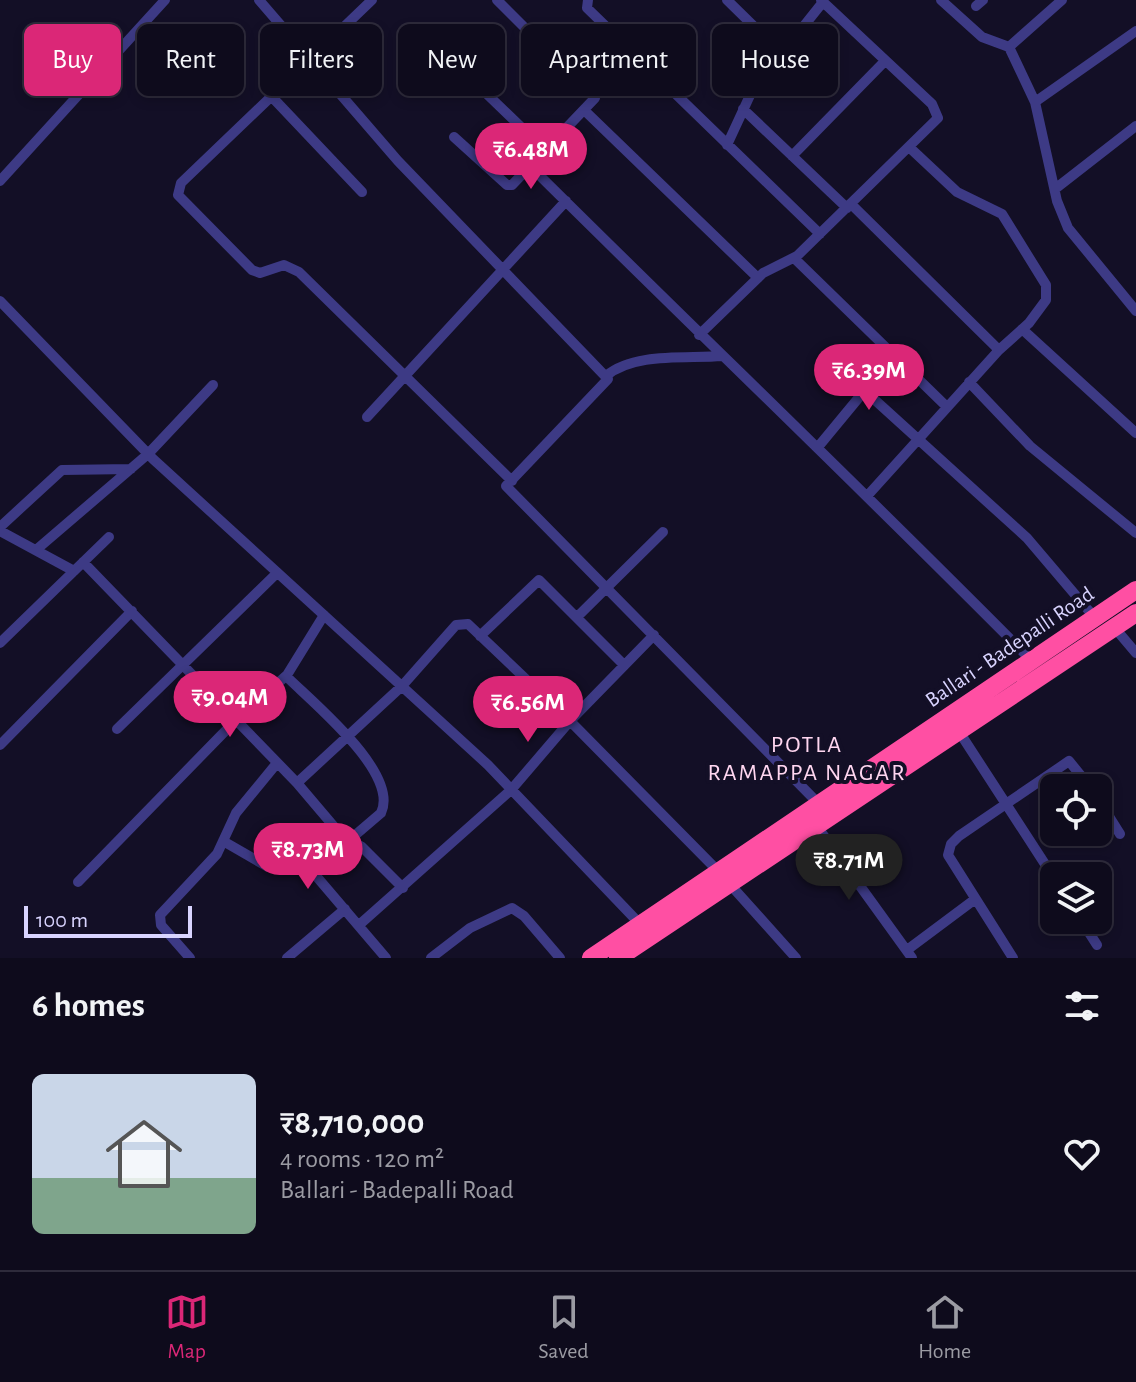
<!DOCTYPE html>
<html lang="en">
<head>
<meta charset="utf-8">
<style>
  :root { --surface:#0e0b1c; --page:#1c1929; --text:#f1f3f6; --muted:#9b9ba3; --line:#2e2b3b; --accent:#db2777 }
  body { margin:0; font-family:"Alegreya Sans",sans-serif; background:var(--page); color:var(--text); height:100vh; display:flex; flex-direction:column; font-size:30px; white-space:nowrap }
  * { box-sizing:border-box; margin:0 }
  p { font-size:26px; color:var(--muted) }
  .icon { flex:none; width:44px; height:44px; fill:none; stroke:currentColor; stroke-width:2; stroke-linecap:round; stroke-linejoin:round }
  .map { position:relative; height:958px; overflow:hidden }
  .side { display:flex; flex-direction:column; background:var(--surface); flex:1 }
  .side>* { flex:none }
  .top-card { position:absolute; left:24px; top:24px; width:1088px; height:72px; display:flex; gap:16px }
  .buttons { position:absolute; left:1040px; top:774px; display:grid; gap:16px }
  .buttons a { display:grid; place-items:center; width:72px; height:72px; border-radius:12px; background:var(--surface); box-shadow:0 4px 12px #0003,0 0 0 2px var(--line); font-size:40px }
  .scale { position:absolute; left:24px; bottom:20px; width:168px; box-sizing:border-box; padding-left:8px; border:4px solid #d9d4ff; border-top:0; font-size:22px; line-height:28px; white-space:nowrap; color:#d9d4ff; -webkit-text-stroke:6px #130f26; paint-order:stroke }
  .price { position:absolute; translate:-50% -68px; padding:0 18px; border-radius:28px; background:var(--accent); color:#fff; font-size:26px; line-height:52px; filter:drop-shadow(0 2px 4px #0008) }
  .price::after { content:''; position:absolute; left:50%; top:48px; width:24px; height:18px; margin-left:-12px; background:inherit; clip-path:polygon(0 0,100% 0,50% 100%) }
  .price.current { background:#222; color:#fff }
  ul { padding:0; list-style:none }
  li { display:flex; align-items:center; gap:24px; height:200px; padding:0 32px }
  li+li { border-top:2px solid var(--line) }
  li span { display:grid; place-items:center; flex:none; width:224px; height:160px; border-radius:12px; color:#555 }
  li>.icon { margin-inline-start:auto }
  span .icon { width:96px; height:96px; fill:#fffc; stroke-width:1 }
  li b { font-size:34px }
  h2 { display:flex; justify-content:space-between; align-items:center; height:96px; padding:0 32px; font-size:34px }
  .chip { padding:0 28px; border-radius:12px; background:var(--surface); box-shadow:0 4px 12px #0003,0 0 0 2px var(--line); font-size:28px; line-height:72px }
  .chip.current { background:var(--accent); color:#fff }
  .menu { display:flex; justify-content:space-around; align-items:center; height:112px; border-top:2px solid var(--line); background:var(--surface); font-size:22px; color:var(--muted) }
  .menu a { display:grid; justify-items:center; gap:4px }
  .menu .current { color:var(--accent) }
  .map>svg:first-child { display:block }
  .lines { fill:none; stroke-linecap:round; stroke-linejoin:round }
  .street { stroke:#3d3a85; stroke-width:10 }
  .highway { stroke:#ff4fa3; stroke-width:18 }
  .labels { text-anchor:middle; stroke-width:8; stroke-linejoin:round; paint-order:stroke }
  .street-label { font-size:22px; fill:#d9d4ff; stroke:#130f26 }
  .neighbourhood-label { font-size:24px; letter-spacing:2px; fill:#ffd6f0; stroke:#130f26 }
</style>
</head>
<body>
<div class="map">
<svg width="1136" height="958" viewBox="0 0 1136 958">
  <rect width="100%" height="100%" fill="#130f26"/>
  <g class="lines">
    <path class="street" d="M259 0 398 161 608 379 506 486 817 802
      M372 0 181 183 178 195 252 270 260 273 284 265 299 272 512 481
      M497 0 545 48
      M588 0 587 8 820 234
      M727 0 780 52
      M941 0 982 37 1009 47
      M1062 0 1009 47 1035 102 1057 201 1068 228 1136 311
      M976 6 983 0
      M465 73 546 151
      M272 97 362 192
      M1035 102 1136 31
      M743 109 847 208
      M584 110 758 278
      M454 137 507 185H512L595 98
      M727 145 752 91 823 2
      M792 156 885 61
      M531 167C697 332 867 494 1032 661
      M0 181 165 0
      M1055 189 1136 126
      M851 204 999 350
      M794 258 947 407
      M0 301 153 459 488 765 639 923
      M1022 329 1136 433
      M699 335 763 273 797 256 938 118 932 104 821 0
      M606 376C634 352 687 359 722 356
      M969 382 1030 446 1136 533
      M865 391 1027 538 1095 618
      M367 417 566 201
      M818 447 894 355
      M868 495 999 350 1029 323 1046 300V285L1002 214 957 192 909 147
      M0 527 62 470 131 469
      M0 531 74 571
      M36 550 148 454 213 385
      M83 562 297 783 342 836 362 847 403 888
      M577 617 663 532
      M1114 627 1136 653
      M480 636 539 580 624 665
      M0 643 109 537
      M286 676C312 702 400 773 381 813L312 872
      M117 729 277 573
      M958 730 1054 878
      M0 745 132 611
      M297 783 402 686 456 625 468 624 570 721 718 871 796 958
      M1098 799 1120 834
      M816 825 912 958
      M223 841 268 867 311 870 386 958
      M78 882 236 720 287 675 324 615
      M1081 920 1097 945
      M359 925 511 790 570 721 654 635
      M907 950 974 900
      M190 958 161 925 160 915 217 854 236 813 277 763
      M287 958 345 909
      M431 958 470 928 512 908 524 916 560 958
      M1013 958 948 855 951 844 959 836 1069 761 1091 788"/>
    <path class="highway" d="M591 958 1136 590
      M618 958 1136 613"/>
  </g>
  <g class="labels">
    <g class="street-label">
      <text transform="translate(1009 646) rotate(-34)" y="8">Ballari - Badepalli Road</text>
    </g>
    <g class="neighbourhood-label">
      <text x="807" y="752">POTLA<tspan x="807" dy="28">RAMAPPA NAGAR</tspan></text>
    </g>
  </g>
</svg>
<div class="buttons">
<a><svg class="icon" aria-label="locate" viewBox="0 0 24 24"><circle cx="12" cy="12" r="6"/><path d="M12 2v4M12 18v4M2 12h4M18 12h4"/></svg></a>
<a><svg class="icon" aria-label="layers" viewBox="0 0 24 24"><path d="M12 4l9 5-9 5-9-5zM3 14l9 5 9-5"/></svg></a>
</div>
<div class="scale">100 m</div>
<b class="price" style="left:531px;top:191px">₹6.48M</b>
<b class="price" style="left:869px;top:412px">₹6.39M</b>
<b class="price" style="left:230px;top:739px">₹9.04M</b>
<b class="price" style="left:528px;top:744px">₹6.56M</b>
<b class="price" style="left:308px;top:891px">₹8.73M</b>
<b class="price current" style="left:849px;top:902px">₹8.71M</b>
<div class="top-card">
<a class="chip current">Buy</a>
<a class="chip">Rent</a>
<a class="chip">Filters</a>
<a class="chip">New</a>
<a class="chip">Apartment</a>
<a class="chip">House</a>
</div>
</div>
<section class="side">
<h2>6 homes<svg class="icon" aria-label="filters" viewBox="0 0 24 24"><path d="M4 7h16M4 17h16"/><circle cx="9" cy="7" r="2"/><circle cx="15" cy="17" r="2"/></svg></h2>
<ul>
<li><span style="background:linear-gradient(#c9d6e8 65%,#7fa58c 0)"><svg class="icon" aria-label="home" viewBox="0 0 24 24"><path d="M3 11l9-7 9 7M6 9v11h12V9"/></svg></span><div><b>₹8,710,000</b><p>4 rooms · 120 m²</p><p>Ballari - Badepalli Road</p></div><svg class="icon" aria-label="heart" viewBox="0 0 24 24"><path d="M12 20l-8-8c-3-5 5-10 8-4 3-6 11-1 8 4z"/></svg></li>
</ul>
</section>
<nav class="menu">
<a class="current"><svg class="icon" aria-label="map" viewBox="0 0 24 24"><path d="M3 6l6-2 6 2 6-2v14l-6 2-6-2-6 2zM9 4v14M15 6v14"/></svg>Map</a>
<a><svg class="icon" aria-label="saved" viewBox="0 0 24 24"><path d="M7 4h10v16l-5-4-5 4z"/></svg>Saved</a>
<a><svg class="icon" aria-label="home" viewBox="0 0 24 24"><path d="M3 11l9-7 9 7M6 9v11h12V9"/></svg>Home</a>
</nav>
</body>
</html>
